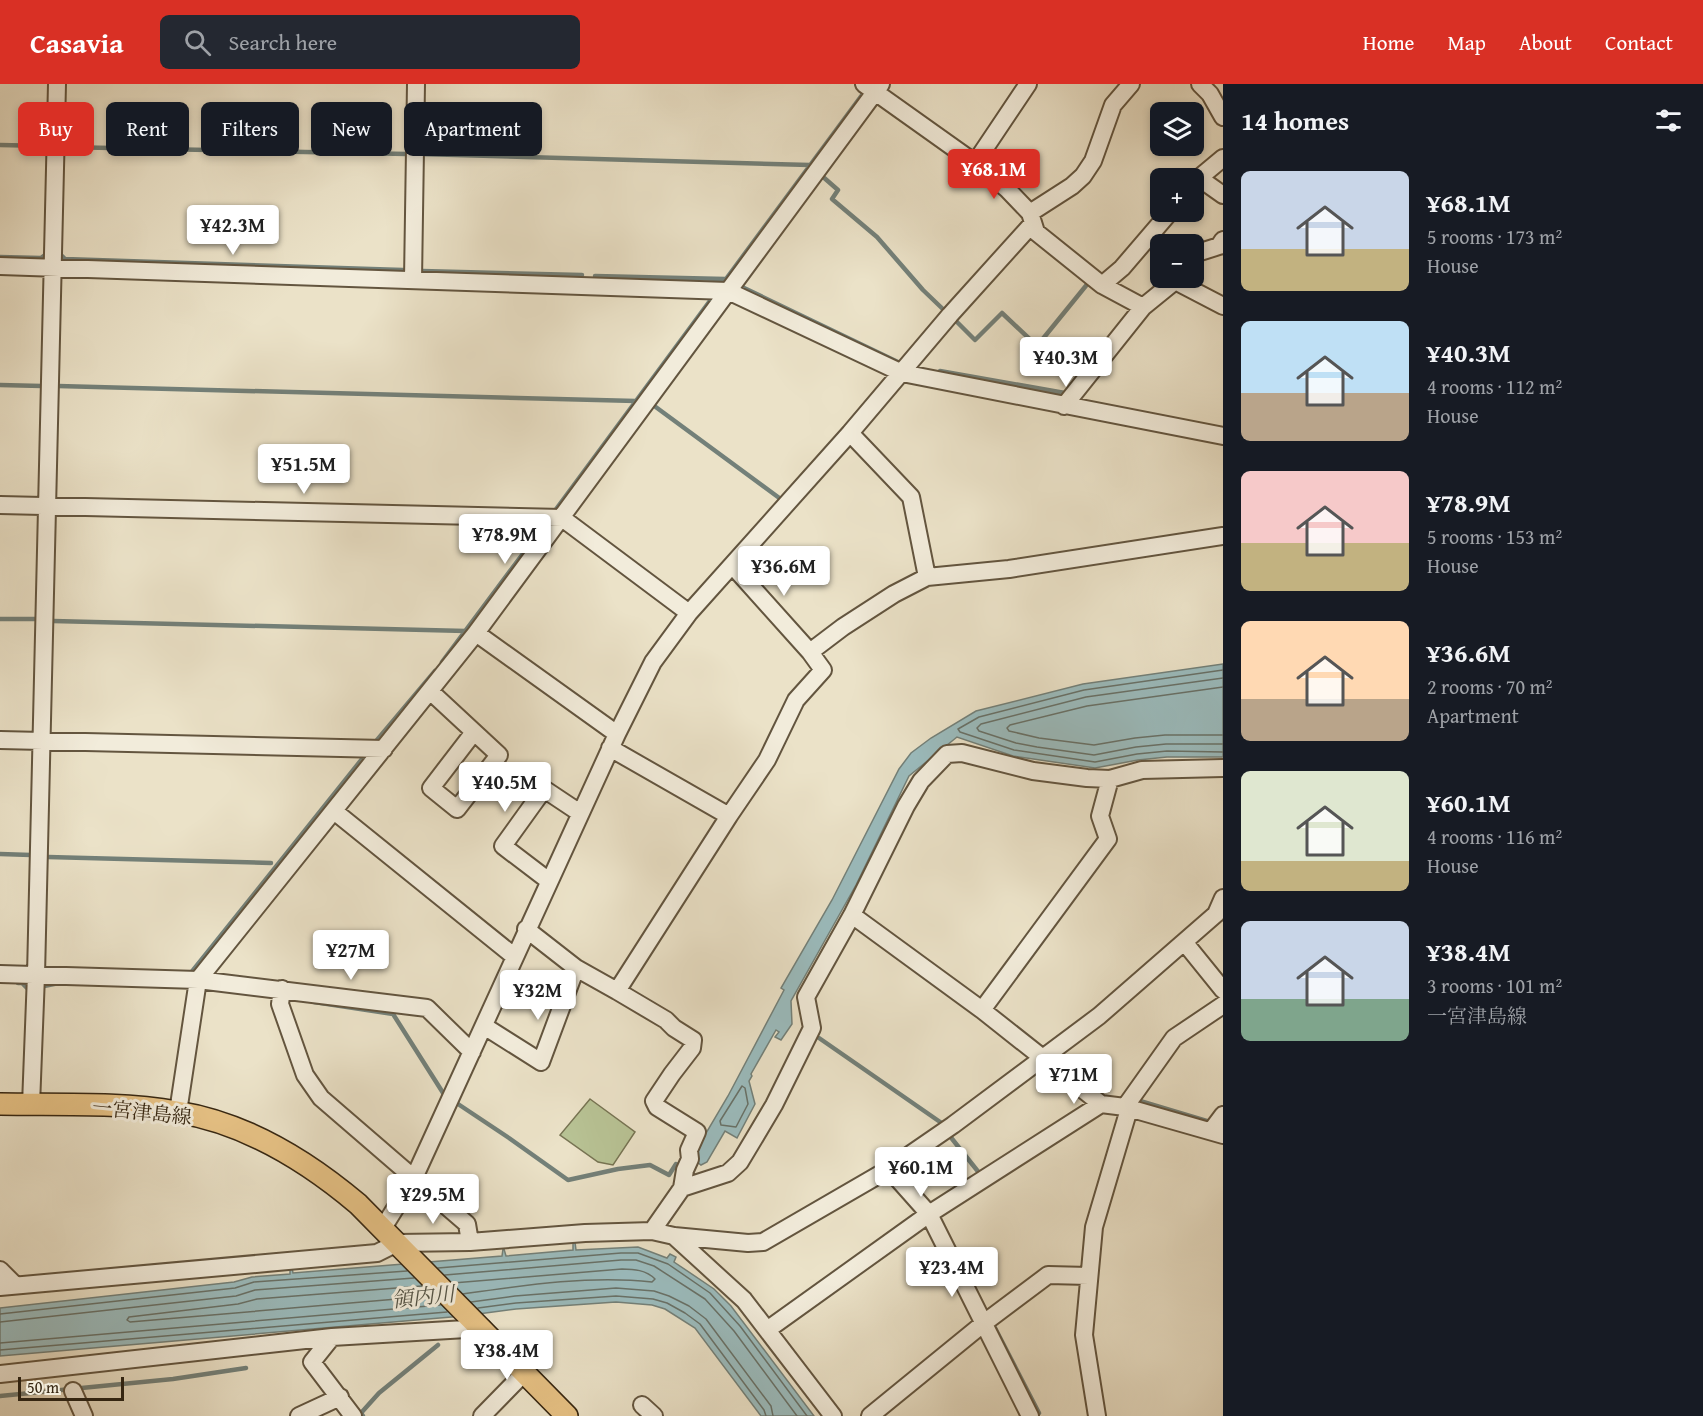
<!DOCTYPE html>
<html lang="en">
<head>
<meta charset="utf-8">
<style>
  :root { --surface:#171b24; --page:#242831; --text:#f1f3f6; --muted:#9ea1a6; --accent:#d93025 }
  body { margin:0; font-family:"Gentium Book Plus","Noto Serif JP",serif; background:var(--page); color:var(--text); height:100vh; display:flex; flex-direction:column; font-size:22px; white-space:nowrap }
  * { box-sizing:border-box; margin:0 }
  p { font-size:20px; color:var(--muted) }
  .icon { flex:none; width:33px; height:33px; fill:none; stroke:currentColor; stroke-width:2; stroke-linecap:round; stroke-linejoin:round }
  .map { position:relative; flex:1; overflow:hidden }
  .drawer { display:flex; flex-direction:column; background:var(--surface); width:480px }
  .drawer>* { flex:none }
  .hud { position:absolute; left:18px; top:18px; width:570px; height:54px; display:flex; gap:12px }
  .buttons { position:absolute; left:1150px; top:18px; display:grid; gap:12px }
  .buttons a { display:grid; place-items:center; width:54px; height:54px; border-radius:9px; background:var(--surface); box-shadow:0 3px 9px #0003; font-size:30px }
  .scale { position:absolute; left:18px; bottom:15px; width:106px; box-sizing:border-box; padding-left:6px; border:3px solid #362611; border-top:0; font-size:16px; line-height:21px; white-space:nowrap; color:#362611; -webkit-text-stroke:4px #f2ecdb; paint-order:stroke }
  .price { position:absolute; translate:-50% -51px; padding:0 14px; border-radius:6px; background:#fff; color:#222; font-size:20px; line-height:39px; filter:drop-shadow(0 2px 3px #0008) }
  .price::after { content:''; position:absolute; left:50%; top:36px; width:18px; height:14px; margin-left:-9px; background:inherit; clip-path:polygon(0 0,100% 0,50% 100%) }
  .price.selected { background:var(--accent); color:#fff }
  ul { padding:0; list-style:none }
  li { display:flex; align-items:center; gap:18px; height:150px; padding:0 18px }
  li span { display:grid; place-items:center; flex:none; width:168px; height:120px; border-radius:9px; color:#555 }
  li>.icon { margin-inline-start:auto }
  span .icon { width:72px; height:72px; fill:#fffc; stroke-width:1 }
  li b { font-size:26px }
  h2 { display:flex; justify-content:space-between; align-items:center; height:72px; padding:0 18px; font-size:26px }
  .tag { padding:0 21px; border-radius:9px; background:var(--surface); box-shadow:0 3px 9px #0003; font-size:21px; line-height:54px }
  .tag.selected { background:var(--accent); color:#fff }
  header { display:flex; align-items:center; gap:36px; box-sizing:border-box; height:84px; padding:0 30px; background:var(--accent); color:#fff }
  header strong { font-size:28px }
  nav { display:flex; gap:33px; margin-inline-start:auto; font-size:21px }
  .search { width:420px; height:54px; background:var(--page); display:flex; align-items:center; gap:15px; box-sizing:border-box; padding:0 21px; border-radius:9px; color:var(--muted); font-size:22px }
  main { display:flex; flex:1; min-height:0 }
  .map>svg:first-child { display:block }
  .green { fill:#b8c395; stroke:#777453; stroke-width:1.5 }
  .water { fill:#9bbcbe; stroke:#738079; stroke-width:1.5 }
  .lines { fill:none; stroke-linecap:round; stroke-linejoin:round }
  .shore { stroke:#687168; stroke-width:1.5 }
  .stream { stroke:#738079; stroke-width:4.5 }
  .minor-casing { stroke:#63553f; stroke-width:20 }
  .major-casing { stroke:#362611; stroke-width:24 }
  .minor { stroke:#f2ecdb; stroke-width:16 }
  .major { stroke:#e6c184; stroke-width:21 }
  .labels { text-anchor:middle; stroke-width:6; stroke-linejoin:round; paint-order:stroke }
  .street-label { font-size:20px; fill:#362611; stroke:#f2ecdb }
  .water-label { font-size:21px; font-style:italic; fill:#545345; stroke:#f2ecdb }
</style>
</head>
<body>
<header>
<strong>Casavia</strong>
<div class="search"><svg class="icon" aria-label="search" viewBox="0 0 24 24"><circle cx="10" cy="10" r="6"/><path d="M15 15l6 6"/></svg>Search here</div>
<nav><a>Home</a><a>Map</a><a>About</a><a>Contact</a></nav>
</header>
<main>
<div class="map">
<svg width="1223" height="1332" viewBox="0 0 1223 1332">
  <rect width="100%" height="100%" fill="#ebe2c8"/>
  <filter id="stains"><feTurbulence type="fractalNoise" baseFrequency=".00333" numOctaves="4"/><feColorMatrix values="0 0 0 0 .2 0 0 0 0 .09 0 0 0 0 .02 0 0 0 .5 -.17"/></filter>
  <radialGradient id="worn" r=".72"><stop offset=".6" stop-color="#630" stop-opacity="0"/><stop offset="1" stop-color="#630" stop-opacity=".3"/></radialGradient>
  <path class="green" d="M590 1015 635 1048 613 1081 598 1078 560 1051Z"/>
  <path class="water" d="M1223 580V673H1167L1138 676 1095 684 1013 672 957 653 909 692 856 801 791 917 792 940 781 956 775 953 779 948 776 946 751 990 752 992 749 997 755 1020 737 1054 725 1047 707 1078 701 1081 697 1078 699 1061 728 1012 784 906 781 904 832 816 899 685 911 669 931 654 976 627 1083 600Z
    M573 1158H575L576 1166 638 1163 667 1174 670 1170 676 1173 674 1178 714 1205 731 1222 814 1332H761L695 1244 665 1225 652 1221 616 1218 516 1225 463 1232 0 1272V1224L234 1198 252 1193 290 1190V1184H292L293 1189 502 1172 503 1165H504L506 1172 573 1166Z"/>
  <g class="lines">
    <path class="shore" d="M1223 586 1084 606 979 633 958 645 960 648 1014 666 1095 678 1137 670 1167 667 1223 668
      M1223 594 1086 613 981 640 977 644 979 647 1016 659 1037 663 1094 671 1136 663 1166 660H1223
      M1223 603 1087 622 1010 641 1007 644 1009 647 1039 654 1094 661 1135 654 1165 651H1223
      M742 1002 745 1004 748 1020 736 1043 721 1041 720 1037Z
      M438 1184 621 1169H638L668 1180 710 1209 740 1242 807 1332
      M445 1191 621 1176H636L654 1182 705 1215 734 1247 797 1332
      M453 1199 622 1185C634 1185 646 1186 655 1195L652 1198C590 1191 525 1201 463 1210
      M422 1202 257 1215 238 1220 129 1233 127 1236 130 1238 432 1212
      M471 1218 515 1212 616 1204 654 1207 669 1212 689 1222 706 1235 771 1322 773 1332
      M478 1224 516 1219 616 1212 653 1215 667 1219 685 1229 700 1240 764 1326 766 1332
      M0 1230 235 1204 254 1198 407 1187
      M0 1238 236 1212 255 1206 414 1194
      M0 1259 440 1221
      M0 1266 447 1228"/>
    <path class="stream" d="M0 61 47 62
      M63 63 407 70
      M421 70 810 81
      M822 92 838 106 832 115 877 153 923 206 947 229
      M61 171 65 175 403 186
      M0 173 41 174 45 171
      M422 187 582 191
      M595 192 726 195 862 11
      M742 203 902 280
      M956 237 975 256 1002 229 1037 262 1089 198
      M940 287 1065 309
      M0 301 42 302
      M58 302 636 317
      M653 321 782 416
      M554 428 712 214
      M0 535H36
      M53 537 466 547
      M442 578 546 439
      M377 656 435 587
      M0 770 31 771
      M48 773 271 779
      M190 890 366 670
      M18 899H22L27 904
      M44 902 59 899
      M314 918 393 930 445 1012
      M819 954 943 1040
      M1140 1017 1210 1038
      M455 1018 509 1054 568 1096 618 1085 650 1081 669 1091 676 1080
      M949 1051 980 1090 983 1088
      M994 1242 1039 1329
      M0 1312 173 1295 246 1284
      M363 1332 361 1329 379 1309 438 1261"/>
    <defs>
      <path id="minor" d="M864 0 975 79 1028 0
        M1200 0 1210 10 1223 33
        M975 79 1007 105 1030 129 1036 148 1102 201 1143 223 1175 197 1223 222
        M1199 94 1223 74
        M1194 99 1199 94 1223 111
        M1030 129 1072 102 1083 92 1093 77 1113 21 1131 0
        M1194 170 1219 162 1223 156
        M0 182 728 207 902 289 1223 352
        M413 196 416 0
        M1102 201 1122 184 1170 128
        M1064 322 1143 223
        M850 349 911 413 927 493
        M0 421 562 434 689 529
        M732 481 810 568
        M476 549 617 650
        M430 607 499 671 457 725 431 704 474 648
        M0 656 384 665
        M610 664 729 732
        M334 727 515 873
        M549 797 503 762 544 705 580 729
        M852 831 982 926 1101 1020 1125 1023 1223 1051
        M526 845 576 884 617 907 729 732 767 676 796 616 823 586 810 568 843 543 894 510 927 493 1009 485 1223 452
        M1185 859 1223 906
        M0 890 198 896 427 924 472 968
        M282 905 280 920 305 991 321 1014 467 1140 470 1158
        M617 907 666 936 674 944 693 956 692 964 672 990 654 1017 657 1023 697 1048 689 1066 690 1075 685 1086 682 1104
        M982 926 1108 755 1100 732 1110 695
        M484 942 541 978 576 884
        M31 1021 36 891 57 0
        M1125 1023 1174 954 1223 921
        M178 1028 198 896 476 549 881 0
        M1211 1047 1223 1031
        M889 1085 929 1130 1030 1332
        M383 1144 414 1094 617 650 653 578 689 529 850 349 950 231 1033 139
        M652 1147 682 1104 728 1089 740 1078 774 1021 812 944 806 913 852 831 906 722 921 697 947 670 962 669 1033 687 1087 694 1110 695 1142 686 1223 684
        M674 1152 744 1216 833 1332
        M0 1186 15 1201
        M0 1203 377 1169 397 1159 470 1158 585 1149 652 1147 674 1152 748 1159 763 1158 889 1085 953 1041 1099 932 1216 830 1223 814
        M767 1246 929 1130 1101 1020
        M332 1253 312 1278 353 1332
        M0 1290 332 1253 483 1244
        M73 1307 84 1332
        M642 1321 654 1332
        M299 1332 340 1313
        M482 1332 525 1288
        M870 1332 984 1239 1048 1191 1089 1192
        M1097 1332 1084 1251 1094 1143 1129 1025"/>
      <path id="major" d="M0 1020C58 1021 121 1018 177 1028 246 1039 306 1076 358 1120L567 1332"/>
    </defs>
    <use href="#minor" class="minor-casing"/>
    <use href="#major" class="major-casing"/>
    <use href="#minor" class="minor"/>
    <use href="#major" class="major"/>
  </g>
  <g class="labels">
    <g class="street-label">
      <text transform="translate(142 1028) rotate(6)" y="7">一宮津島線</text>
    </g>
    <g class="water-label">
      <text transform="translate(423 1213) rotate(-6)" y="7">領内川</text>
    </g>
  </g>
  <rect width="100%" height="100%" filter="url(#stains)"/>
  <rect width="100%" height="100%" fill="url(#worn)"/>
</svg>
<div class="buttons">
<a><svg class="icon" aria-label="layers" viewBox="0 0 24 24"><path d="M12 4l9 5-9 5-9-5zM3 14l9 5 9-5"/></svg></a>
<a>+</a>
<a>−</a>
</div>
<div class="scale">50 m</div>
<b class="price selected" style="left:994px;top:116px">¥68.1M</b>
<b class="price" style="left:233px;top:172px">¥42.3M</b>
<b class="price" style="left:1066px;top:304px">¥40.3M</b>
<b class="price" style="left:304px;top:411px">¥51.5M</b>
<b class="price" style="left:505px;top:481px">¥78.9M</b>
<b class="price" style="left:784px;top:513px">¥36.6M</b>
<b class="price" style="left:505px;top:729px">¥40.5M</b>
<b class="price" style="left:351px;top:897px">¥27M</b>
<b class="price" style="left:538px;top:937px">¥32M</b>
<b class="price" style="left:1074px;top:1021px">¥71M</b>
<b class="price" style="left:921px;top:1114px">¥60.1M</b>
<b class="price" style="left:433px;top:1141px">¥29.5M</b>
<b class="price" style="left:952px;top:1214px">¥23.4M</b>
<b class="price" style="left:507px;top:1297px">¥38.4M</b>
<div class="hud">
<a class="tag selected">Buy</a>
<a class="tag">Rent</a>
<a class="tag">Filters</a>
<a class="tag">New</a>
<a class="tag">Apartment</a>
</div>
</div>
<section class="drawer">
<h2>14 homes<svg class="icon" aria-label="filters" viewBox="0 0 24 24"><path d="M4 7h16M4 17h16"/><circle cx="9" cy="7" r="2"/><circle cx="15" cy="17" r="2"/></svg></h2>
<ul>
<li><span style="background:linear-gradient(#c9d6e8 65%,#c2b280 0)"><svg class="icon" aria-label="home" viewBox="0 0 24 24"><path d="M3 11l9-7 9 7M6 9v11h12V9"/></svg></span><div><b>¥68.1M</b><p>5 rooms · 173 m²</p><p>House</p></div></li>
<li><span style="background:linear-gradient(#bfe0f5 60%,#b9a48a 0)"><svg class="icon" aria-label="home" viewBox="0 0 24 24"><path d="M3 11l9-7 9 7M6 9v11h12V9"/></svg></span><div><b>¥40.3M</b><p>4 rooms · 112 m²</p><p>House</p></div></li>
<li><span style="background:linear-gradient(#f6c9c9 60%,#c2b280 0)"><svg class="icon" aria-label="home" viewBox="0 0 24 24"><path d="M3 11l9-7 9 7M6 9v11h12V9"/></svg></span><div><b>¥78.9M</b><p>5 rooms · 153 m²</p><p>House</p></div></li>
<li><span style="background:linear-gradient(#ffd9b3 65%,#b9a48a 0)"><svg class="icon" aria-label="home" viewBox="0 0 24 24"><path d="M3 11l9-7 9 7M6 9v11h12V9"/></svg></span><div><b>¥36.6M</b><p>2 rooms · 70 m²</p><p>Apartment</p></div></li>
<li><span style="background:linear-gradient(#dfe7d0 75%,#c2b280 0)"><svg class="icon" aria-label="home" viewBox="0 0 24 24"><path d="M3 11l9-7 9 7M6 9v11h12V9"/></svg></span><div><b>¥60.1M</b><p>4 rooms · 116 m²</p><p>House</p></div></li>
<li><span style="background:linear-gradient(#c9d6e8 65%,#7fa58c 0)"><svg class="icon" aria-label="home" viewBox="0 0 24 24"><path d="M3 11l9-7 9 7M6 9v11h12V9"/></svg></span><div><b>¥38.4M</b><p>3 rooms · 101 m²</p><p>一宮津島線</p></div></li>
</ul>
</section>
</main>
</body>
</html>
